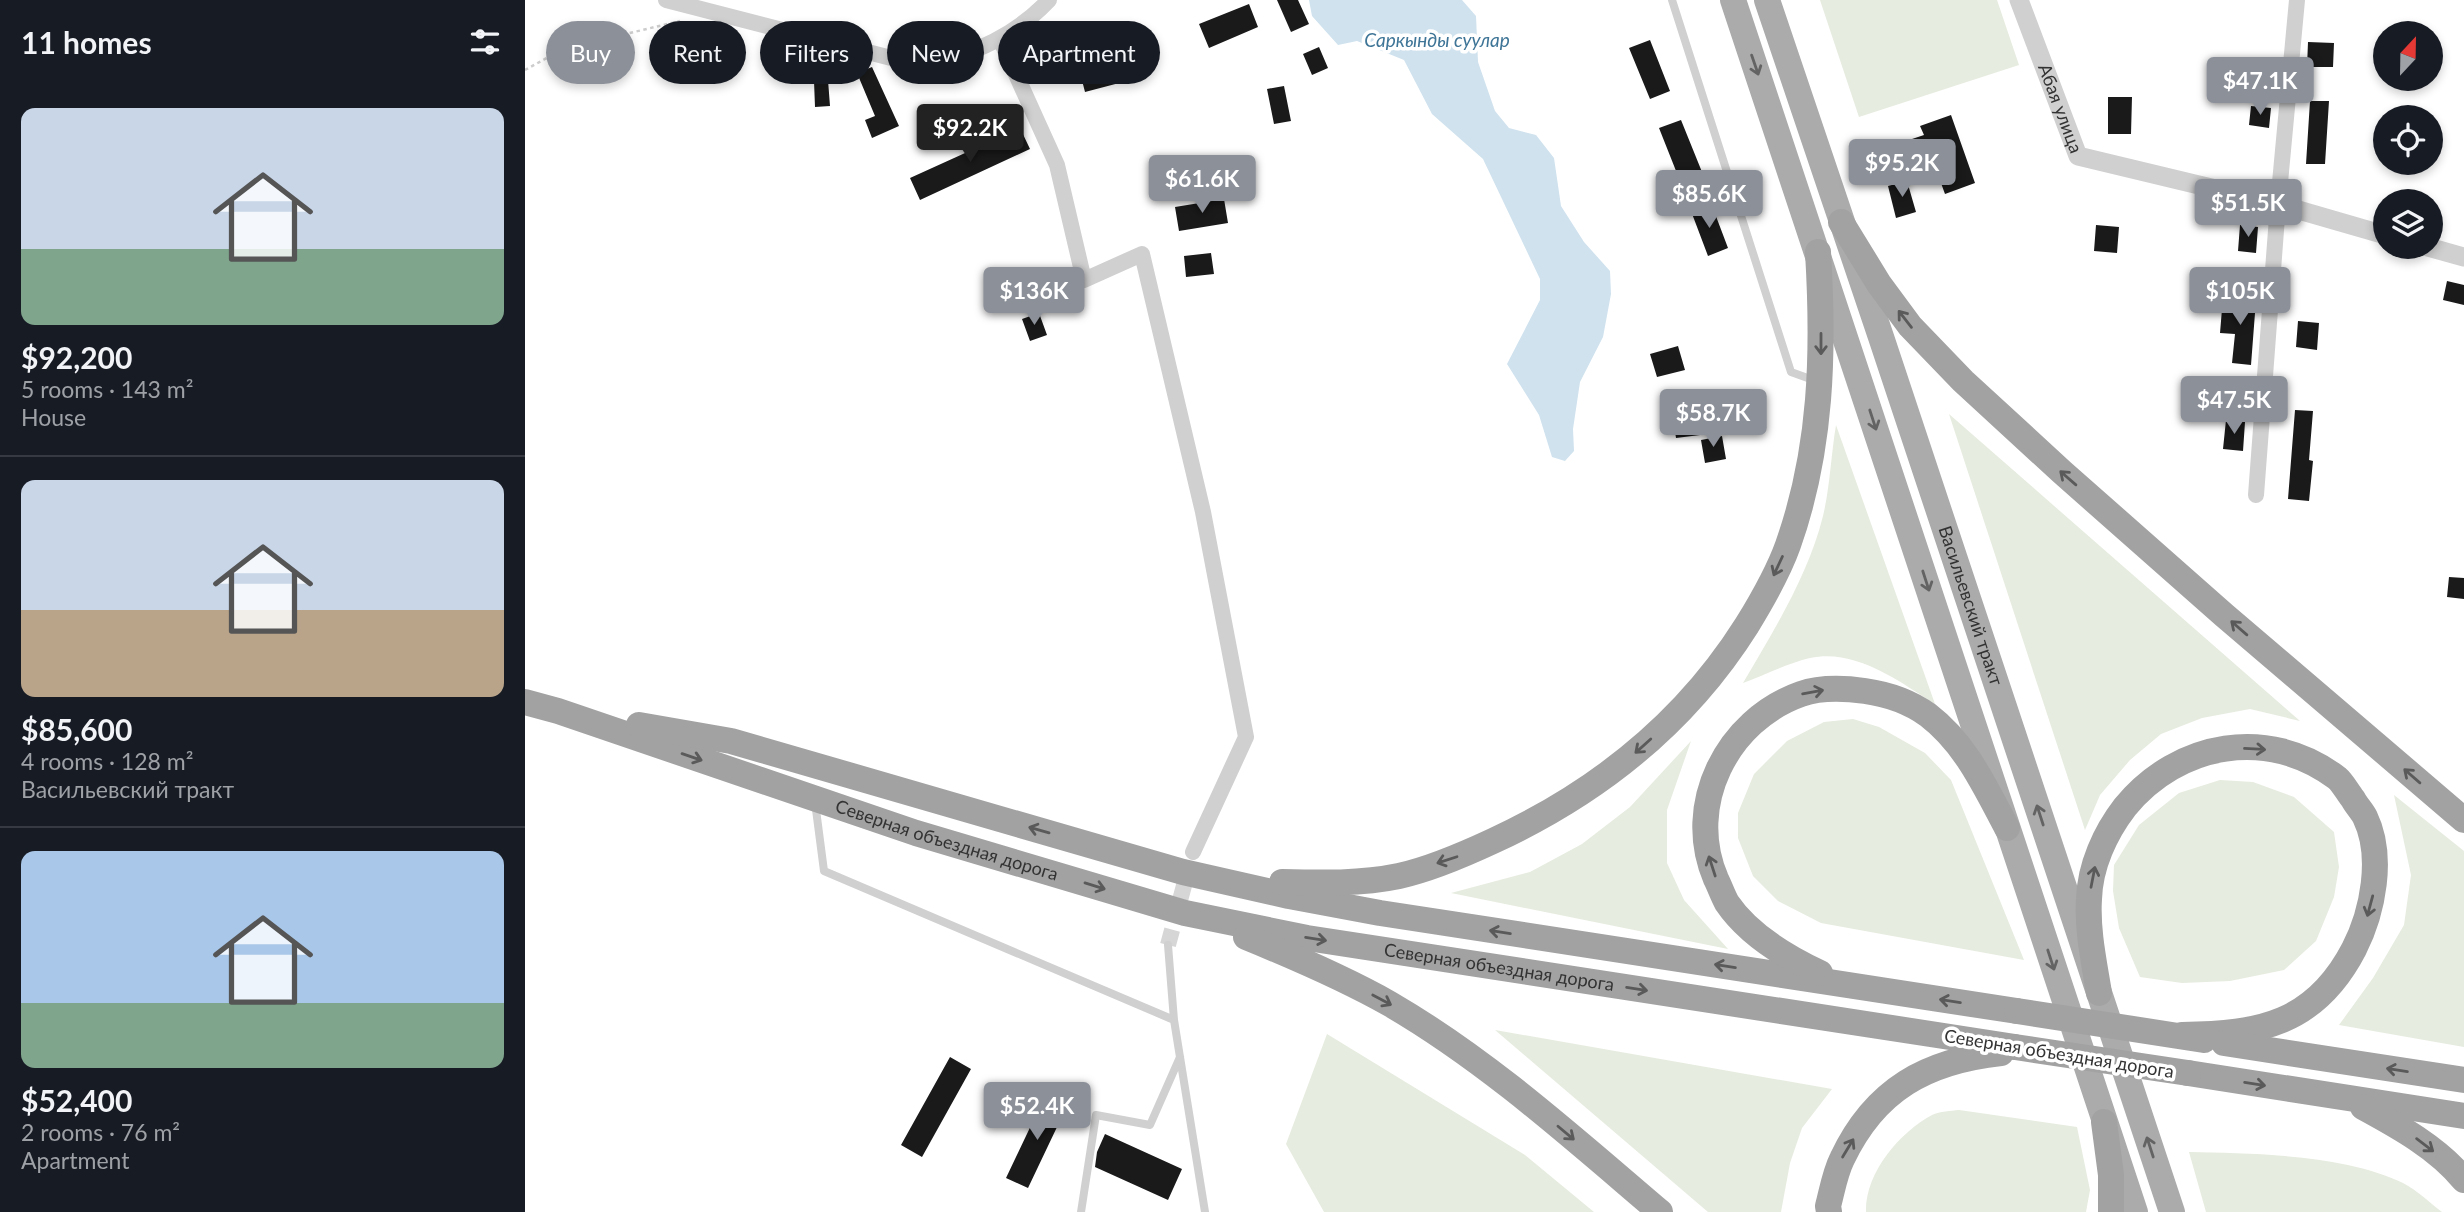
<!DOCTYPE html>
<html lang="en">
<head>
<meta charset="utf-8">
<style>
  :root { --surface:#171b24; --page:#242831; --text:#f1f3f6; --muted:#9ea1a6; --line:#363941; --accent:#8c9099 }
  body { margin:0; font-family:Lato,sans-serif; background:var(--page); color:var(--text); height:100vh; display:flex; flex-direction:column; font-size:26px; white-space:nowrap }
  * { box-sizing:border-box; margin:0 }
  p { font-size:23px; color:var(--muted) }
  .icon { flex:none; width:38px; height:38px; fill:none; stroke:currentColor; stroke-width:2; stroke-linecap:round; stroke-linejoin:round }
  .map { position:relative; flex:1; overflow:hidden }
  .drawer { display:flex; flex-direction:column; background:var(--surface); width:525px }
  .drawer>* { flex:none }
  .hud { position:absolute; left:21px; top:21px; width:665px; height:63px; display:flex; gap:14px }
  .needle { width:46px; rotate:22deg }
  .buttons { position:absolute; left:1848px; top:21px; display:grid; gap:14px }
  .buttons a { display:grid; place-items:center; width:70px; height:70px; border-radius:50%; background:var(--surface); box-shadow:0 4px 10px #0003; font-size:35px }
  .price { position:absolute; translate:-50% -60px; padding:0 16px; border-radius:7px; background:var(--accent); color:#fff; font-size:23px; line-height:46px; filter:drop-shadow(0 2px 4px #0008) }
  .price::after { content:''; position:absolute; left:50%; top:42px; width:21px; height:16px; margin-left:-10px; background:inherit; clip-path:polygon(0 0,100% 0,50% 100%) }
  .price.selected { background:#222; color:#fff }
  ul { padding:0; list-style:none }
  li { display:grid; align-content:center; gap:14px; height:371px; padding:0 21px }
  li+li { border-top:2px solid var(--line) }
  li span { display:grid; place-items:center; height:217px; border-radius:14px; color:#555 }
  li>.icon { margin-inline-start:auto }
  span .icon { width:126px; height:126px; fill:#fffc; stroke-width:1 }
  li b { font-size:30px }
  h2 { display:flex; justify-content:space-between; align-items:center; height:84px; padding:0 21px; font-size:30px }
  .tag { padding:0 24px; border-radius:32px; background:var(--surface); box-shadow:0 4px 10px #0003; font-size:24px; line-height:63px }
  .tag.selected { background:var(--accent); color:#fff }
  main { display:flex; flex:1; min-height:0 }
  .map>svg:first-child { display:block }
  .green { fill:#e6ecdf }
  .water { fill:#cfe2ee }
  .building { fill:#1a1a1a }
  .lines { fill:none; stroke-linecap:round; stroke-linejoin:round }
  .minor-tunnel { stroke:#d6d6d6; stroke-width:16; stroke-dasharray:16 8; stroke-linecap:butt }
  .path { stroke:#cdcdcd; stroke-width:2.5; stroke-dasharray:3.5 3.5; stroke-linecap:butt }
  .service { stroke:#d0d0d0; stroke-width:8 }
  .minor { stroke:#d0d0d0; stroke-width:16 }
  .tertiary { stroke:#d0d0d0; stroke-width:19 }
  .primary { stroke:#ababab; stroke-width:26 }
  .trunk { stroke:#a2a2a2; stroke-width:26 }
  .trunk-bridge { stroke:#a2a2a2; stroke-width:26 }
  .oneway { stroke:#636363 }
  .oneway2 { stroke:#5a5a5a }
  .labels { text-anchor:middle; stroke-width:7; stroke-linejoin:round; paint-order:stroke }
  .street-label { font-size:18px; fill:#333; stroke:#fff }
  .water-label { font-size:19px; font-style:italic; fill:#3f7597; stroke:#fff }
</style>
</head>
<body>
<main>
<section class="drawer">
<h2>11 homes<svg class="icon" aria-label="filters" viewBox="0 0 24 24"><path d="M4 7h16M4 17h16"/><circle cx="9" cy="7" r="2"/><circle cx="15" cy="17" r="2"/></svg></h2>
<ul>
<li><span style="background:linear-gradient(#c9d6e8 65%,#7fa58c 0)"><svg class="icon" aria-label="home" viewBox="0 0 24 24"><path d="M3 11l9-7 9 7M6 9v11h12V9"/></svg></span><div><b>$92,200</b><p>5 rooms · 143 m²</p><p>House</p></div></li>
<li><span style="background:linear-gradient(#c9d6e8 60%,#b9a48a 0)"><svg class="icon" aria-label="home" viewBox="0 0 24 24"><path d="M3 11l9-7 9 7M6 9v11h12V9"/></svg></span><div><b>$85,600</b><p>4 rooms · 128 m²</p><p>Васильевский тракт</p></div></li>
<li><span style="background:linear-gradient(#a9c7e8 70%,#7fa58c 0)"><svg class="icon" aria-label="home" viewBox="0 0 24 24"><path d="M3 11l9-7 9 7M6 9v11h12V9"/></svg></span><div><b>$52,400</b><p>2 rooms · 76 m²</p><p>Apartment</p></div></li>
</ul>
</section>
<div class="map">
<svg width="1939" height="1212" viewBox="0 0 1939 1212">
  <rect width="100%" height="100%" fill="#fff"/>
  <path class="green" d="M1295 0H1472L1494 65 1334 117Z
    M1424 414 1775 721 1725 709 1677 718 1636 734 1605 760 1575 795 1560 830Z
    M1311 425 1410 704C1374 681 1330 648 1285 658 1263 663 1240 675 1218 683 1249 630 1283 576 1298 516 1305 487 1306 455 1311 425Z
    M1328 719 1354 727 1400 753 1426 780 1499 960 1296 923 1253 901 1228 876 1213 838V813L1229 774 1262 741 1299 722Z
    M1166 741 1142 810V863L1159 900 1203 949 926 893 1005 872 1057 844 1105 807Z
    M1695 780 1728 782 1769 797 1809 832 1814 867 1809 897 1791 941 1759 970 1705 981 1657 983 1615 977 1594 928 1588 891 1589 865 1614 825 1654 793Z
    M1869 795 1939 851V1047L1814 1025 1848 978 1879 925 1886 875Z
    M970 1030 1307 1089 1277 1128 1265 1163 1256 1212H1183Z
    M802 1034 1000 1155 1069 1212H799L761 1144Z
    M1434 1110 1552 1127 1565 1190 1561 1212H1341C1340 1173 1374 1133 1407 1115 1415 1111 1426 1111 1434 1110Z
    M1664 1152C1727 1153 1822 1155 1878 1183 1892 1190 1905 1203 1917 1212H1681Z"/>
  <path class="water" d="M784 0H937L951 16 953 62 970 111 984 128 1011 135 1029 158 1036 206 1059 242 1085 271 1086 294 1078 337 1055 382 1048 429 1049 451 1040 461 1027 457 1014 415 982 364 1015 300V279L958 159 907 114 879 60 832 41 813 45 787 16Z"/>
  <path class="building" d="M752 0H773L784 24 766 32Z
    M724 4 733 27 684 48 674 24Z
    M586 35 598 82 560 92 548 45Z
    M1125 40 1145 91 1125 99 1104 48Z
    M1783 42 1809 43 1808 67H1782Z
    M794 47 803 68 787 75 778 54Z
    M1731 63 1748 65 1746 84 1729 82Z
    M347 67 374 126 347 138 340 120 350 116 332 73Z
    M303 80 305 106 290 107 289 81Z
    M759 86 766 121 749 124 742 89Z
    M1583 97H1607L1606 134H1583Z
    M1785 101H1804L1800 164H1781Z
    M1726 106 1746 108 1744 128 1724 125Z
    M1426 115 1450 183 1420 194 1409 164 1376 175 1366 146 1399 135 1395 126Z
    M1156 120 1177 172 1155 181 1134 128Z
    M495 128 505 149 395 200 385 178Z
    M1382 181 1391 212 1371 218 1363 186Z
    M699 199 703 223 654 231 650 207Z
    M1186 203 1203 248 1183 256 1166 211Z
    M1571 225 1594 227 1592 253 1569 251Z
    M1715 225 1733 227 1731 253 1713 251Z
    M686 253 689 274 661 277 659 256Z
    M1922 281 1939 285V305L1918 300Z
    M1698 297 1731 300 1726 365 1707 363 1710 334 1695 333Z
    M514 313 522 335 505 341 497 319Z
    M1773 321 1794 323 1792 350 1771 347Z
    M1153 346 1160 370 1132 377 1125 354Z
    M1770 410 1788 411 1784 460 1788 461 1784 501 1763 499Z
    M1172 416 1175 435 1151 438 1148 419Z
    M1701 420 1720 422 1718 451 1698 449Z
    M1197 436 1201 459 1180 463 1176 440Z
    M1924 577 1939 578V599L1922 597Z
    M425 1057 446 1069 397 1157 376 1145Z
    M520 1096 542 1106 503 1188 481 1178Z
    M580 1134 657 1169 643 1200 570 1167 572 1152Z"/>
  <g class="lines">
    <path class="minor-tunnel" d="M643 945 664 867"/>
    <path class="path" d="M0 70 38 49 155 21"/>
    <path class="service" d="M1147 0 1266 372 1291 381
      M290 802 299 871 649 1020 680 1212
      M643 945 649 1020
      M556 1212 571 1115 625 1125 655 1057"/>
    <path class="minor" d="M141 0 370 59C381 60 392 62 403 61 447 58 494 32 524 0
      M475 39 532 165 559 280 617 254 678 512 721 737 668 852
      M1731 495 1753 204 1772 0"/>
    <g class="tertiary">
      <path id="s1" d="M1494 0 1553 156 1753 204 1860 235"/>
      <path d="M1903 247 1939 257"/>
    </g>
    <g class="primary">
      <path d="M1208 0 1610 1212"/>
      <path id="s2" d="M1242 0 1356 337 1647 1212"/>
    </g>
    <g class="trunk">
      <path d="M1316 222 1354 284 1385 326 1438 381 1537 472 1699 615 1939 820"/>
      <path id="s3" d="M0 702 33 711 391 833 660 913 782 938 1490 1047"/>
      <path d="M114 725 206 741 658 872 764 896 855 913 1492 1011"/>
      <path d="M757 882C796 883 836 884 874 876 906 869 938 855 968 841 1072 793 1161 722 1222 625 1238 599 1253 573 1263 545 1297 449 1299 352 1293 252"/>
      <path d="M721 937C770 957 819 978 865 1004 963 1061 1049 1139 1135 1212"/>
      <path d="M1295 973C1263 958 1223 934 1202 903 1198 896 1195 887 1191 879 1159 805 1202 720 1276 694 1296 687 1319 688 1340 691 1361 694 1385 702 1403 715 1441 744 1460 787 1482 828"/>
      <path d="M1574 993C1569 962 1562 930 1564 899 1565 866 1580 833 1600 807 1653 742 1744 726 1812 778 1818 783 1823 793 1828 799 1831 805 1837 811 1840 817 1859 856 1848 912 1829 949 1790 1024 1735 1034 1657 1035"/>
      <path d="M1699 1043 1939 1080"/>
      <path d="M1663 1073 1939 1116"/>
      <path d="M1838 1107C1873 1126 1913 1148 1939 1180"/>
      <path d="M1579 1122 1586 1175V1212"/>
      <path d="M1304 1212 1303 1206C1307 1191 1310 1173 1317 1159 1350 1089 1402 1061 1476 1053"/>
    </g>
    <path class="trunk-bridge" d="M1492 1011 1679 1040
      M1490 1047 1663 1073"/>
  </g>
  <defs><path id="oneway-shaft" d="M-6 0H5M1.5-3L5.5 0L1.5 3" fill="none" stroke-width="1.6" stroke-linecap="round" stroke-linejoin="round" transform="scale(1.75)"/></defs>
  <g class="oneway">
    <use href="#oneway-shaft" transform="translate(1230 65) rotate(71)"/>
    <use href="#oneway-shaft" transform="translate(1348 420) rotate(72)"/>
    <use href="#oneway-shaft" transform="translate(1401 581) rotate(72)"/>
    <use href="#oneway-shaft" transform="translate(1515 815) rotate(-108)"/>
    <use href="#oneway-shaft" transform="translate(1526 960) rotate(72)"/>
    <use href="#oneway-shaft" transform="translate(1625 1147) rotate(-108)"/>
  </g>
  <g class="oneway2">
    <use href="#oneway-shaft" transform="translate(1380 319) rotate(-128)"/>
    <use href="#oneway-shaft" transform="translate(1296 344) rotate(90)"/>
    <use href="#oneway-shaft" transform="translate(1543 478) rotate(-139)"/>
    <use href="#oneway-shaft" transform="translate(1253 566) rotate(115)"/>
    <use href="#oneway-shaft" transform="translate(1714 628) rotate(-139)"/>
    <use href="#oneway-shaft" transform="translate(1288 692) rotate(-10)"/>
    <use href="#oneway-shaft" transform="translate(1118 746) rotate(138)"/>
    <use href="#oneway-shaft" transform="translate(1730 749) rotate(3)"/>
    <use href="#oneway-shaft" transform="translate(167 757) rotate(19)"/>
    <use href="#oneway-shaft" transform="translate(1887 776) rotate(-139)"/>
    <use href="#oneway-shaft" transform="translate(514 830) rotate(-164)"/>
    <use href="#oneway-shaft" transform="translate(922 860) rotate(162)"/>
    <use href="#oneway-shaft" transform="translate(1187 866) rotate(-108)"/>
    <use href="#oneway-shaft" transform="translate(1568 877) rotate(-79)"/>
    <use href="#oneway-shaft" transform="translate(570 886) rotate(17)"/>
    <use href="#oneway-shaft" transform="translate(1845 906) rotate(105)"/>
    <use href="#oneway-shaft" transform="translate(975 932) rotate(-171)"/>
    <use href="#oneway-shaft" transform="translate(791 939) rotate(9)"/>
    <use href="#oneway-shaft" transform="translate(1200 966) rotate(-171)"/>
    <use href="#oneway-shaft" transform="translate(1112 989) rotate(9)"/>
    <use href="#oneway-shaft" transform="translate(857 1000) rotate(28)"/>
    <use href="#oneway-shaft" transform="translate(1425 1001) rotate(-171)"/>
    <use href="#oneway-shaft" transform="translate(1872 1070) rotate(-171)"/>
    <use href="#oneway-shaft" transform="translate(1730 1084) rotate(9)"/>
    <use href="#oneway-shaft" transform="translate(1041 1133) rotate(40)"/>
    <use href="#oneway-shaft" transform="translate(1900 1145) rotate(37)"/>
    <use href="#oneway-shaft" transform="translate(1323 1148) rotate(-59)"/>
  </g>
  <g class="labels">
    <g class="street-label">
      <text dy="6" stroke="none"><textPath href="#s1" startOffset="116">Абая улица</textPath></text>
      <text dy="6" stroke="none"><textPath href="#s2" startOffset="639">Васильевский тракт</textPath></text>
      <text dy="6" stroke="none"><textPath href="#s3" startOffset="444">Северная объездная дорога</textPath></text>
      <text dy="6" stroke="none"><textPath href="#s3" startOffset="1012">Северная объездная дорога</textPath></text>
      <text transform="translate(1534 1054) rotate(9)" y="6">Северная объездная дорога</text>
    </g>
    <g class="water-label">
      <text x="912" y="47">Саркынды суулар</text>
    </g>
  </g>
</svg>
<div class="buttons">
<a><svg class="needle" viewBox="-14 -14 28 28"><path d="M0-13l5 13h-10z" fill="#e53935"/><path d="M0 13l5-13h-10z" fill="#9ea1a6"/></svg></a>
<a><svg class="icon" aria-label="locate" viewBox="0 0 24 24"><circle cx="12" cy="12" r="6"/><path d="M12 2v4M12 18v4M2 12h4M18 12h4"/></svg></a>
<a><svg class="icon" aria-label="layers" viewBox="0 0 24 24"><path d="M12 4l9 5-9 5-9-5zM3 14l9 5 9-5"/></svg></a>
</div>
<b class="price" style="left:1735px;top:117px">$47.1K</b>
<b class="price selected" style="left:445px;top:164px">$92.2K</b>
<b class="price" style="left:1377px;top:199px">$95.2K</b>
<b class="price" style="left:677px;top:215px">$61.6K</b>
<b class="price" style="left:1184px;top:230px">$85.6K</b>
<b class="price" style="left:1723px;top:239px">$51.5K</b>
<b class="price" style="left:509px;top:327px">$136K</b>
<b class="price" style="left:1715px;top:327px">$105K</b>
<b class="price" style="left:1709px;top:436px">$47.5K</b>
<b class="price" style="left:1188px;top:449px">$58.7K</b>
<b class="price" style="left:512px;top:1142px">$52.4K</b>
<div class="hud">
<a class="tag selected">Buy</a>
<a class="tag">Rent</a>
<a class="tag">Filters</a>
<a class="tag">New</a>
<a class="tag">Apartment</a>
</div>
</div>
</main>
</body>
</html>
